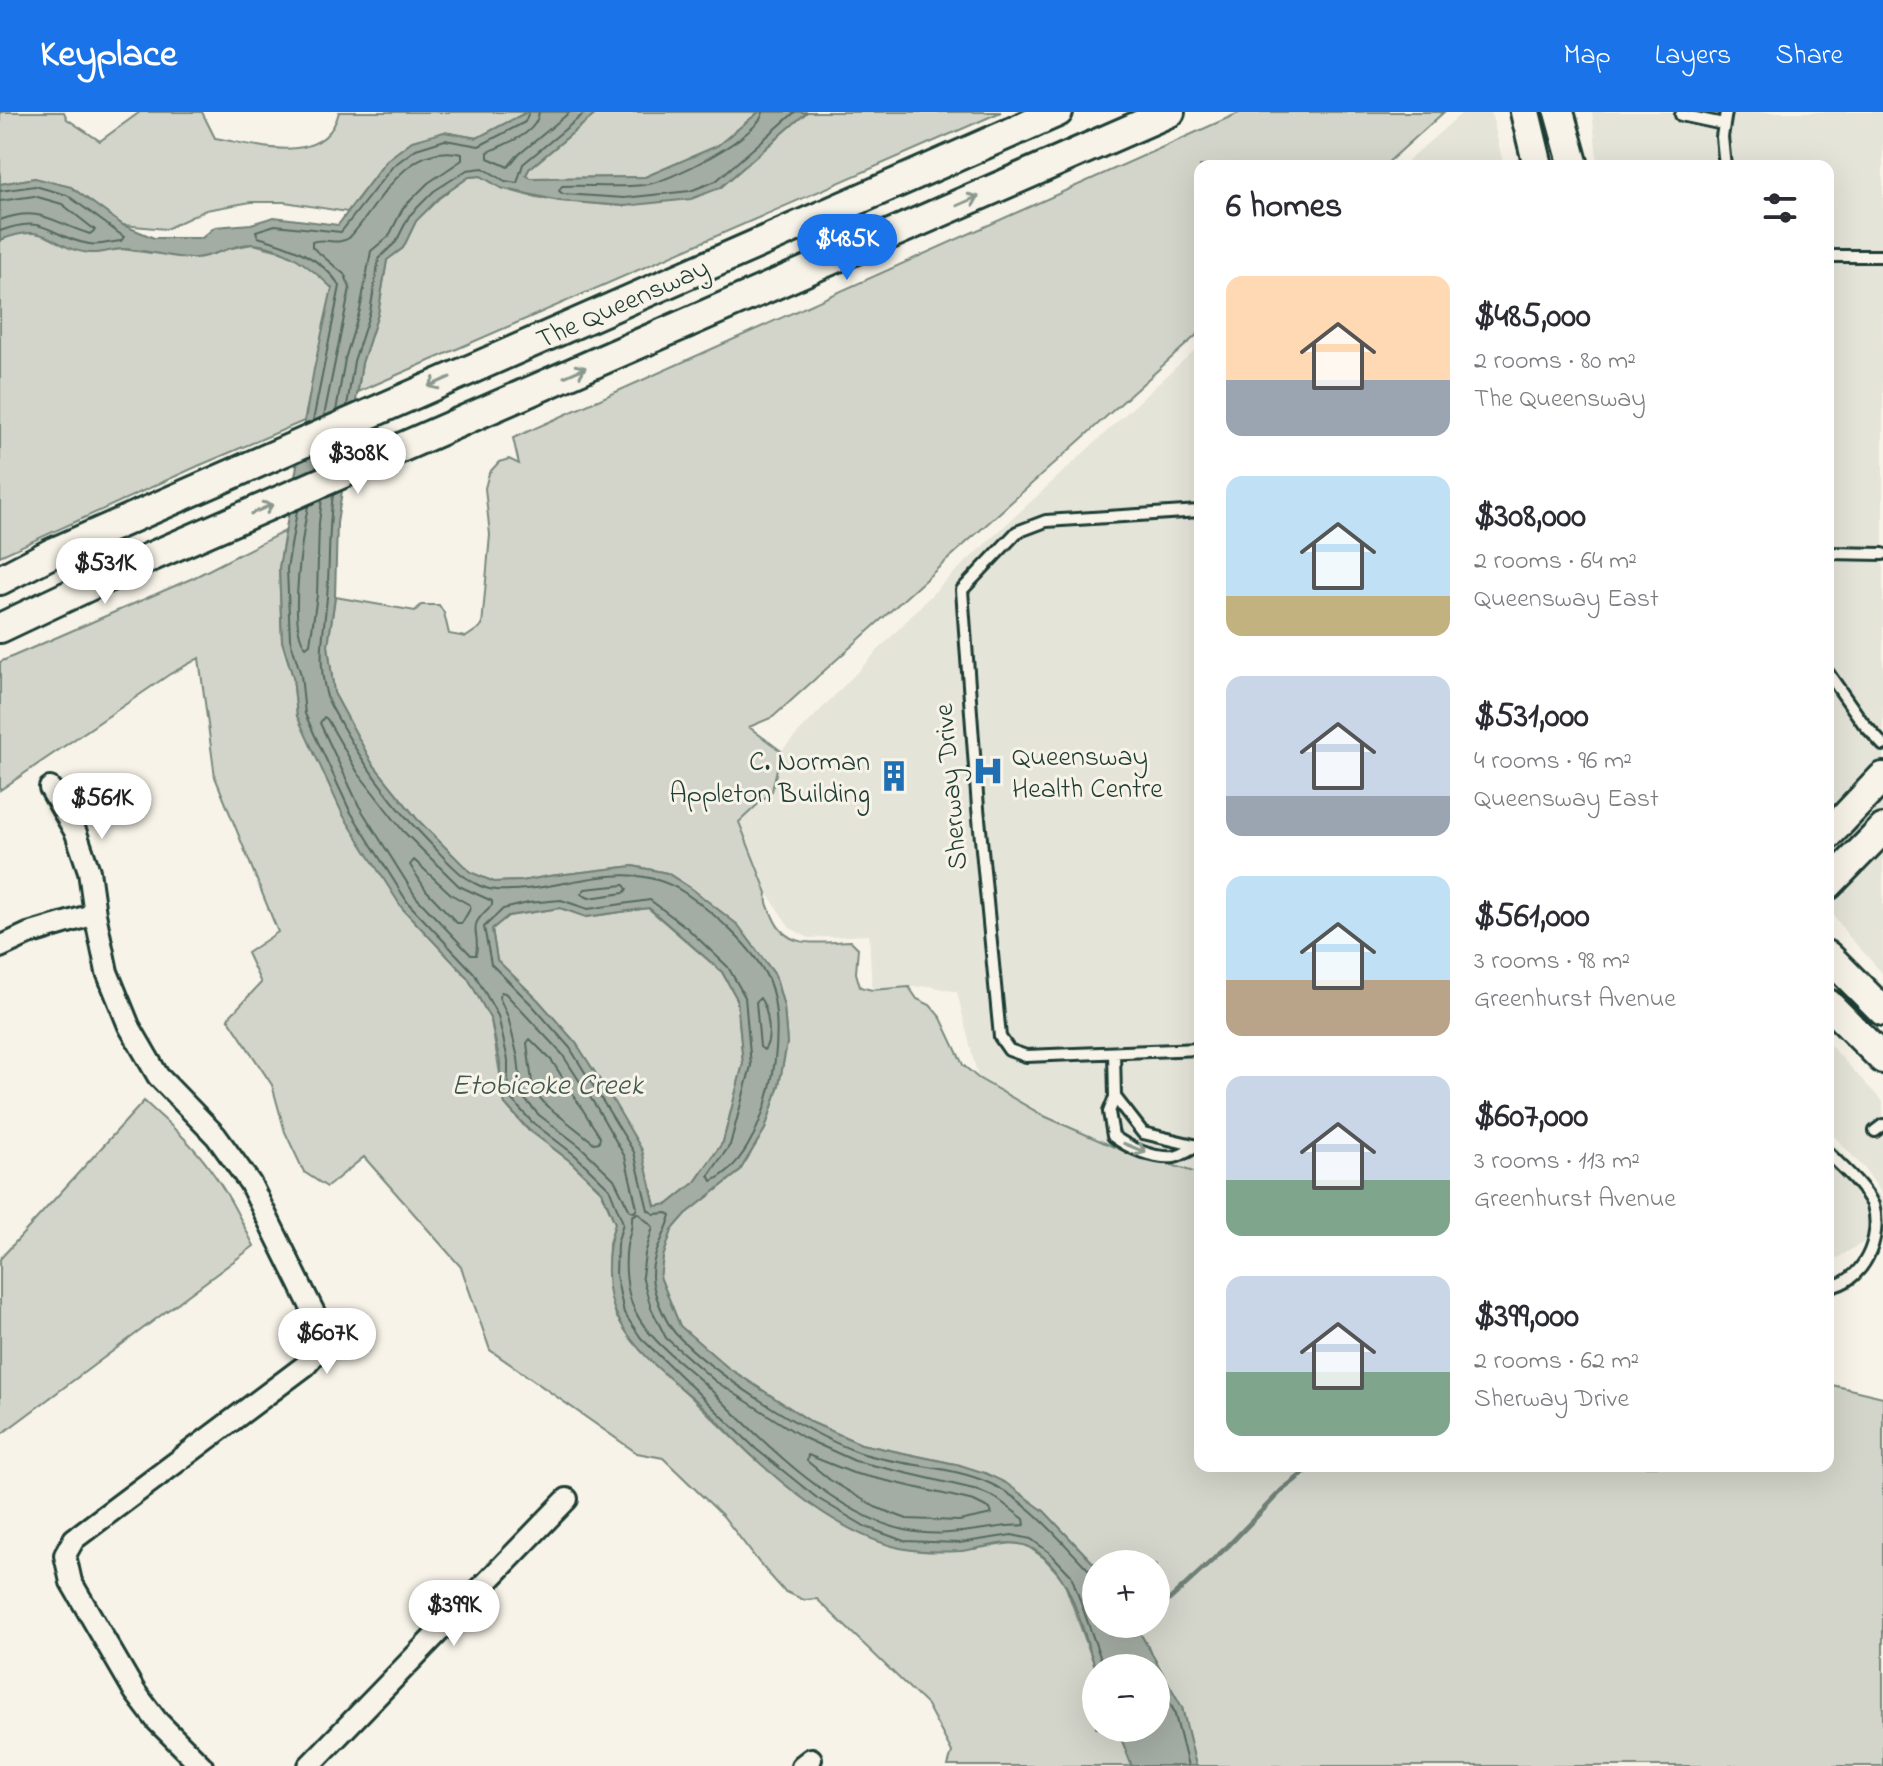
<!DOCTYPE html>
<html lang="en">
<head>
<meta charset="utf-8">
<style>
  :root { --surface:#fff; --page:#f7f7f7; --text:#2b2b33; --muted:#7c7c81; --accent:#1a73e8 }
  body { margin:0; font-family:"Indie Flower",sans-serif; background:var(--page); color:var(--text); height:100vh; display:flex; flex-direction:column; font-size:30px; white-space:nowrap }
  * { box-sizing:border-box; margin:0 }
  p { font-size:26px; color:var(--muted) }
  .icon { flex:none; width:44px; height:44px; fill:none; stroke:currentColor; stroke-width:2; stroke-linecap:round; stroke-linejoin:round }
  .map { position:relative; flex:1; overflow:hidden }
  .details { position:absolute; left:1194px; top:48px; width:640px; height:1312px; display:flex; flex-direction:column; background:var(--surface); border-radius:16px; box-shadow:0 8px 32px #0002 }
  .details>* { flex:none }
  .fabs { position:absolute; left:1082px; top:1438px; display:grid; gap:16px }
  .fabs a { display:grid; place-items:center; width:88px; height:88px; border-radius:50%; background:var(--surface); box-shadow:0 8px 32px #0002; font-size:40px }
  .price { position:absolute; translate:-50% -68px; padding:0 18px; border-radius:28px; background:#fff; color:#222; font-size:26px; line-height:52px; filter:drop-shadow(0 2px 4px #0008) }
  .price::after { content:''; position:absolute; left:50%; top:48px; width:24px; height:18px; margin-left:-12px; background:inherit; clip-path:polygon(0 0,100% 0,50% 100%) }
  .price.selected { background:var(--accent); color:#fff }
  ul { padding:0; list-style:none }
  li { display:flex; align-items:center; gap:24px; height:200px; padding:0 32px }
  li span { display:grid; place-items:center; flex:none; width:224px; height:160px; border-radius:16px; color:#555 }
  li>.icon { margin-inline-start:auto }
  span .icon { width:96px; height:96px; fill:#fffc; stroke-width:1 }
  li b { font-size:34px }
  h2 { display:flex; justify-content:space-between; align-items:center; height:96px; padding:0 32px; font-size:34px }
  header { display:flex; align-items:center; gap:48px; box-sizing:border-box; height:112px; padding:0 40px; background:var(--accent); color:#fff }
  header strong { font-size:38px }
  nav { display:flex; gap:44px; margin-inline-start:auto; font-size:28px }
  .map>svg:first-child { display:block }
  .built { fill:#e5e4d9 }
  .green { fill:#d3d5ca; stroke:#79897f; stroke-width:2 }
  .water { fill:#a4ada3; stroke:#6f8077; stroke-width:2; fill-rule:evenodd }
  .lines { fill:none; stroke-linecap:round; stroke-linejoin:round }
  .shore { stroke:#546a60; stroke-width:2 }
  .stream { stroke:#6f8077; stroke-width:5 }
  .lane-casing { stroke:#1f3d34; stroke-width:16 }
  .street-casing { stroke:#1f3d34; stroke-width:26 }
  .secondary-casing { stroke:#1f3d34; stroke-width:34 }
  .lane { stroke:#f7f3e8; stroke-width:10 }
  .street { stroke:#f7f3e8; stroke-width:20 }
  .secondary { stroke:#f7f3e8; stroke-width:28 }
  .oneway { stroke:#8b988e }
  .labels { text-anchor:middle; stroke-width:6; stroke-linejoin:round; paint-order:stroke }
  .street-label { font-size:28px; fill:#1f3d34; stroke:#f7f3e8 }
  .poi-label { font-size:28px; fill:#1f3d34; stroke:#f7f3e8; text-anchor:start }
  .water-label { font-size:30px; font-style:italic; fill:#405950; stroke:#f7f3e8 }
</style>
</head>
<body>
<header>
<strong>Keyplace</strong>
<nav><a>Map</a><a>Layers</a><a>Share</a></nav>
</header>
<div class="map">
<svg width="1883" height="1654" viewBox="0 0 1883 1654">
  <rect width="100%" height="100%" fill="#f7f3e8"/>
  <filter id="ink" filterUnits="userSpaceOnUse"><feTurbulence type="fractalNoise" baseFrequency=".0125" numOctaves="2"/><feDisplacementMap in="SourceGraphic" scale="16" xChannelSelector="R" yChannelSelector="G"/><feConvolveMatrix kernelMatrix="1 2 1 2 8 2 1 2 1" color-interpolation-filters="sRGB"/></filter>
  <g filter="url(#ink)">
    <path class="built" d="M1463 0H1491L1504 54H1402Z
      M1592 0H1883V862L1846 821 1828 795V54H1598Z
      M1200 233V1062L1114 1035 1044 1004 978 966 957 880 929 874 872 878 869 823 809 826 790 816 767 781 739 709 772 679 781 639 942 472Z
      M1828 931 1883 990V1083L1864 1056 1828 1018Z
      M1828 1026 1883 1087V1119L1837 1146 1828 1147Z"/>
    <path class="green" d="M0 0H64L67 7 100 29 140 0H202L215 26C256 33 325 56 339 0H527L477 26 444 20 387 48 347 100 285 90H251L206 98 166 117 123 113 100 98 35 66 0 72Z
      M598 0H759L717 34 645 65 530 66 526 63 529 57Z
      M807 0H1001L358 280 362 251 378 202 387 148 403 136 416 109 439 86 469 65 481 64 501 76 530 84 560 89 624 94 720 76Z
      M1241 0H1444L1384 54H1200V220L773 605 749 615 781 639 772 679 739 710 767 781C765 790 769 796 773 805 787 839 819 830 851 829L858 836 856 861 860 875 872 878 909 875 917 887 930 893 941 906 963 953 978 966 1044 1004 1114 1035 1200 1062V1354H1828V1272L1883 1285V1654H1196L1182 1596 1135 1512H1156V1452H1096V1454L1044 1399 960 1353 861 1332 813 1311 727 1255 680 1214 660 1165 663 1145 672 1118 686 1102 739 1060 765 1017 779 973 787 931 784 895 775 863 738 814 692 777 667 761 633 754 549 764 522 769 494 770 470 760 417 707 372 651 334 581 328 533 335 485 415 499 421 493H439L444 501 449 522 466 525 482 514 490 423 485 376 489 361 499 350 509 347 519 352 513 326Z
      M21 120 42 121 65 133 91 141 122 137 151 141 227 137 253 132 291 142 311 156 333 176 304 309 198 354 0 444V128Z
      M285 419 279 456 282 529 293 565 297 604 402 796 468 866 491 908 505 992 526 1016 570 1049 601 1079 615 1111 609 1131 608 1163 616 1204 635 1231 751 1343 812 1393 960 1439 1012 1431 1026 1433 1044 1446 1063 1467 1096 1557V1616H1117L1132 1654H948L952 1640 927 1593 817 1487 804 1488 784 1479 761 1453 723 1404 663 1346 637 1341 490 1238 461 1155 364 1045 327 1075 304 1060 285 1020 272 973 228 906 261 871 247 841 278 820 215 665 199 546 170 562 0 678V550L193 466Z
      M560 796 587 805 648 796 722 860 737 887 743 952 723 1030 695 1070 668 1092 655 1095 650 1069 612 987 576 931 538 888 497 848 492 817 508 804Z
      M144 989C167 1010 192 1031 210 1057 228 1081 241 1108 254 1134L0 1323V1147Z"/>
    <path class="water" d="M527 0H598L529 57 526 63 531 66 645 65 717 34 759 0H807L720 76 691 87 624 94 560 89 501 76 481 64 469 65 439 86 416 109 403 136 387 148 378 202 362 251 337 411 335 485 328 533 334 581 372 651 417 707 470 760 494 770 522 769 549 764 633 754 667 761 692 777 738 813 775 863 784 895 787 931 779 973 765 1017 739 1060 686 1102 672 1118 663 1145 660 1165 680 1214 727 1255 813 1311 861 1332 960 1353 985 1361 1006 1371 1044 1399 1096 1454V1512H1135L1182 1595 1196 1654H1132L1117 1616H1156V1556L1096 1557C1081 1516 1071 1454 1027 1434 1008 1426 980 1437 961 1439 943 1440 918 1440 900 1436 844 1423 789 1379 748 1340 729 1322 712 1301 692 1285 665 1263 634 1238 618 1206 604 1179 606 1139 615 1111L602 1079 570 1049 527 1016 505 992 500 970V950L491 908 468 866 402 796 343 703 297 604 293 565 282 529 279 456 314 257 332 176C310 155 287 135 254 132 234 131 215 145 195 146 171 147 146 137 122 137 112 137 102 142 92 141 50 139 53 107 0 128V72L35 66 71 75 123 113 154 126H202L215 115 251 112 274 105 338 113 387 48 412 29 444 20 477 26ZM560 796 586 805 649 796 722 860 737 887 743 952 723 1030 695 1070 668 1092 655 1094 642 1038 612 987 576 931 538 888 497 848 492 817 508 804Z"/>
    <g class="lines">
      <path class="shore" d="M539 0C537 23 506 31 488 40V46L508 55 517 44 570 0
        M763 0C760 24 667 71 644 73 617 76 589 73 562 74L559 79 563 82 624 86 690 79 716 69 795 0
        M0 79 35 74 67 83 124 125 121 129C111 130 99 134 89 132 48 125 48 101 0 119
        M0 89 34 84 62 92 95 118 90 122C53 111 41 93 0 108
        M347 294 354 249 370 200 379 146 396 130 409 104 434 79 467 58 483 56 505 69 517 71 523 52 586 0
        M324 304 350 176 345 163 312 135V130C324 125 337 134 349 126 381 92 405 29 462 42V48L428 71 403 96 389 124 371 139 360 198 345 247 336 299
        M313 309 340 174C321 145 290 134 258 125L256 119 275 113 341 120 393 54 416 37 445 28 479 34 525 10 529 0
        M333 383C328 417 330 451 327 485 324 520 317 546 326 581 328 592 337 604 342 614 366 656 394 695 429 730 447 748 468 776 496 778 561 782 624 741 685 781 713 800 754 836 768 867 791 920 767 1045 712 1069L709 1063 730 1033 751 954 745 885 728 855 686 815 650 788 588 797 561 788 528 791 503 797 484 815 491 852 532 893 570 936 634 1040 648 1098 654 1102 667 1101 671 1103C666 1123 651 1142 652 1165 653 1181 665 1209 675 1221 714 1263 804 1320 858 1340 898 1354 943 1353 982 1368 1026 1385 1057 1425 1088 1457L1096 1460
        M308 394C303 420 287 518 306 535L310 532 317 483 319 411 322 387
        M297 399 287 457 290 527 301 563 305 602 350 699 408 791 474 861 498 904 508 948V969L512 988 532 1010 575 1043 609 1076 623 1111 617 1132 616 1163 624 1201 641 1226 756 1337 817 1386 866 1415 904 1429 959 1431 1012 1423 1031 1427 1049 1440 1071 1463 1104 1556
        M324 605 327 607 358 661 403 719 459 774 492 789V793C464 818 481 816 476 843H471L416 785 359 694 320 611Z
        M414 748 452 783 470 793V797L462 811H457L426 778 410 753Z
        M624 773 627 777 624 781 589 786 581 782 585 777Z
        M501 880 505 881 562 942 597 996 625 1045 637 1096 635 1100 630 1099 614 1067 581 1035 539 1003 522 984 518 946 508 905 499 885Z
        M760 886C768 897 773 927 764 938L760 935 756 890Z
        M530 927 552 949 600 1025 599 1030 594 1031 547 994 533 978 527 931Z
        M638 1101 653 1115 645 1142 642 1164 651 1196 666 1226 715 1269 804 1326 855 1349 978 1378 996 1386 1024 1407 1025 1413C1019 1414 1014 1413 1007 1414 974 1418 938 1426 905 1418 834 1403 760 1327 710 1277 685 1252 651 1232 635 1199 626 1181 624 1153 627 1133 629 1123 633 1115 632 1104Z
        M808 1343 853 1361 974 1389 990 1397 992 1402 959 1409 907 1407 875 1395 830 1368 807 1349Z
        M1156 1566 1174 1599 1188 1654"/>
      <path class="stream" d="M1156 1500 1228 1434 1282 1378 1313 1354
        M1134 1523 1144 1512"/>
      <defs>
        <path id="lane" d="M1681 3 1723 12
          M1725 54 1722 25 1726 0
          M1828 144H1883
          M1200 399 1046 409 1017 420 962 478 978 696 1000 925 1009 938 1026 944 1200 937
          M1828 441 1883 442
          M1828 561 1863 611 1883 633
          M1114 941 1115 985 1109 1000 1113 1024C1129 1036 1153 1047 1174 1045 1181 1044 1190 1038 1197 1034
          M1115 985 1143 1021 1198 1034
          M1875 1019 1883 1013
          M1828 1041C1843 1056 1863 1073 1873 1093 1883 1126 1863 1171 1828 1175"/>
        <path id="street" d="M50 676 76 721 89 759 95 802 107 860 129 914 158 964 216 1024 250 1071 321 1215C323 1231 317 1241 306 1253L74 1427 65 1443 71 1470 135 1580 157 1609 202 1654
          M0 835 28 822 95 802
          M309 1654 567 1387
          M802 1654 811 1647"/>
        <path id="secondary" d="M1525 0 1538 54
          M1559 0 1574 54
          M0 468 52 441 1058 0
          M0 516 146 447 1170 0
          M1828 723 1883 665
          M1828 773 1883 717
          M1828 844 1883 899
          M1828 892 1883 947"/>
      </defs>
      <use href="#lane" class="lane-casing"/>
      <use href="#street" class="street-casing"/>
      <use href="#secondary" class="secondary-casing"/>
      <use href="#lane" class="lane"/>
      <use href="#street" class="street"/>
      <use href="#secondary" class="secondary"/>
    </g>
    <defs><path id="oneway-shaft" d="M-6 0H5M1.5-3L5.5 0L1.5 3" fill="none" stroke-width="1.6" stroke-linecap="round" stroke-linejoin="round" transform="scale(2)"/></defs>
    <g class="oneway">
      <use href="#oneway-shaft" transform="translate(968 89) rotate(-24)"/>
      <use href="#oneway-shaft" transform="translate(575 260) rotate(-24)"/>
      <use href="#oneway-shaft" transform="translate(439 270) rotate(156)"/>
      <use href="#oneway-shaft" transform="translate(262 397) rotate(-24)"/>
      <use href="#oneway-shaft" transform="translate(1135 1036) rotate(22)"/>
    </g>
  </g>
  <defs>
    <symbol id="hospital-bare" viewBox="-9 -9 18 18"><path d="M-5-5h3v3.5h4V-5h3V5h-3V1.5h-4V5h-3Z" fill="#1f6fb2" stroke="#f7f3e8" stroke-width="2.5" paint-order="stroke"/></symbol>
    <symbol id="building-bare" viewBox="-9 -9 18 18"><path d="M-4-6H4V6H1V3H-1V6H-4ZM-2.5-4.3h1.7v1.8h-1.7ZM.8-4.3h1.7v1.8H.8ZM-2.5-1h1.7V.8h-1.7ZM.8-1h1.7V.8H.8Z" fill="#1f6fb2" stroke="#f7f3e8" stroke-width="2.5" paint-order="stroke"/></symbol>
  </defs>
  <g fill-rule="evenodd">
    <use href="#hospital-bare" x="966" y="637" width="44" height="44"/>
    <use href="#building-bare" x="872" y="642" width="44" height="44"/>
  </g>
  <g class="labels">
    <g class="street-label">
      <text transform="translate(622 190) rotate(-24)" y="10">The Queensway</text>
      <text transform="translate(949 675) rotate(-95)" y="10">Sherway Drive</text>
    </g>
    <g class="poi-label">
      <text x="1012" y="653">Queensway<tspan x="1012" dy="32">Health Centre</tspan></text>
      <text x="870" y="658" text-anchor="end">C. Norman<tspan x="870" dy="32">Appleton Building</tspan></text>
    </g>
    <g class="water-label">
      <text x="547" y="982">Etobicoke Creek</text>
    </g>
  </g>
</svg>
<div class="fabs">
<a>+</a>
<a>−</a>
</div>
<b class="price selected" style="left:847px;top:170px">$485K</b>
<b class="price" style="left:358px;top:384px">$308K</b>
<b class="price" style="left:105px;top:494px">$531K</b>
<b class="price" style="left:102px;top:729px">$561K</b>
<b class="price" style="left:327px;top:1264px">$607K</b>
<b class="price" style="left:454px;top:1536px">$399K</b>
<section class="details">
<h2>6 homes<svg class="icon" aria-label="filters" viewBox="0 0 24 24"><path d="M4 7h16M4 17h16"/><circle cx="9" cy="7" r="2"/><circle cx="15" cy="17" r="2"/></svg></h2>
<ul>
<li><span style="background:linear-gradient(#ffd9b3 65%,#9aa5b1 0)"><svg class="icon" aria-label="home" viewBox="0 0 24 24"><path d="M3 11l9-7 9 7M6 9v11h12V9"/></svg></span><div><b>$485,000</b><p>2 rooms · 80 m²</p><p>The Queensway</p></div></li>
<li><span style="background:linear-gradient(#bfe0f5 75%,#c2b280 0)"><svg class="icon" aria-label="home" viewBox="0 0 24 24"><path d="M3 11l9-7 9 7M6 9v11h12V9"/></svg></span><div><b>$308,000</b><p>2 rooms · 64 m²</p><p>Queensway East</p></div></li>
<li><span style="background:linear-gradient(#c9d6e8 75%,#9aa5b1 0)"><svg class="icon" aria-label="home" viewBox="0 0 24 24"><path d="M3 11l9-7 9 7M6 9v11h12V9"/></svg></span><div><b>$531,000</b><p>4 rooms · 96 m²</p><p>Queensway East</p></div></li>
<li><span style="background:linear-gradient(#bfe0f5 65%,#b9a48a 0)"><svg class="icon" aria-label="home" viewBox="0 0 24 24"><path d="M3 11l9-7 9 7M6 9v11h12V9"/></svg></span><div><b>$561,000</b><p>3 rooms · 98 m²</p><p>Greenhurst Avenue</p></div></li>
<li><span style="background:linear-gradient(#c9d6e8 65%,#7fa58c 0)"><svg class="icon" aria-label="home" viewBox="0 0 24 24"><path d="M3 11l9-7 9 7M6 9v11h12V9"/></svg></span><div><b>$607,000</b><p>3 rooms · 113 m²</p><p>Greenhurst Avenue</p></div></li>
<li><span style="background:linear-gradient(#c9d6e8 60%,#7fa58c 0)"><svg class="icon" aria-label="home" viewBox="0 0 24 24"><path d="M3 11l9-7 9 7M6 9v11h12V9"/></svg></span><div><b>$399,000</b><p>2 rooms · 62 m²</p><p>Sherway Drive</p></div></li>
</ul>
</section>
</div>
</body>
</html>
